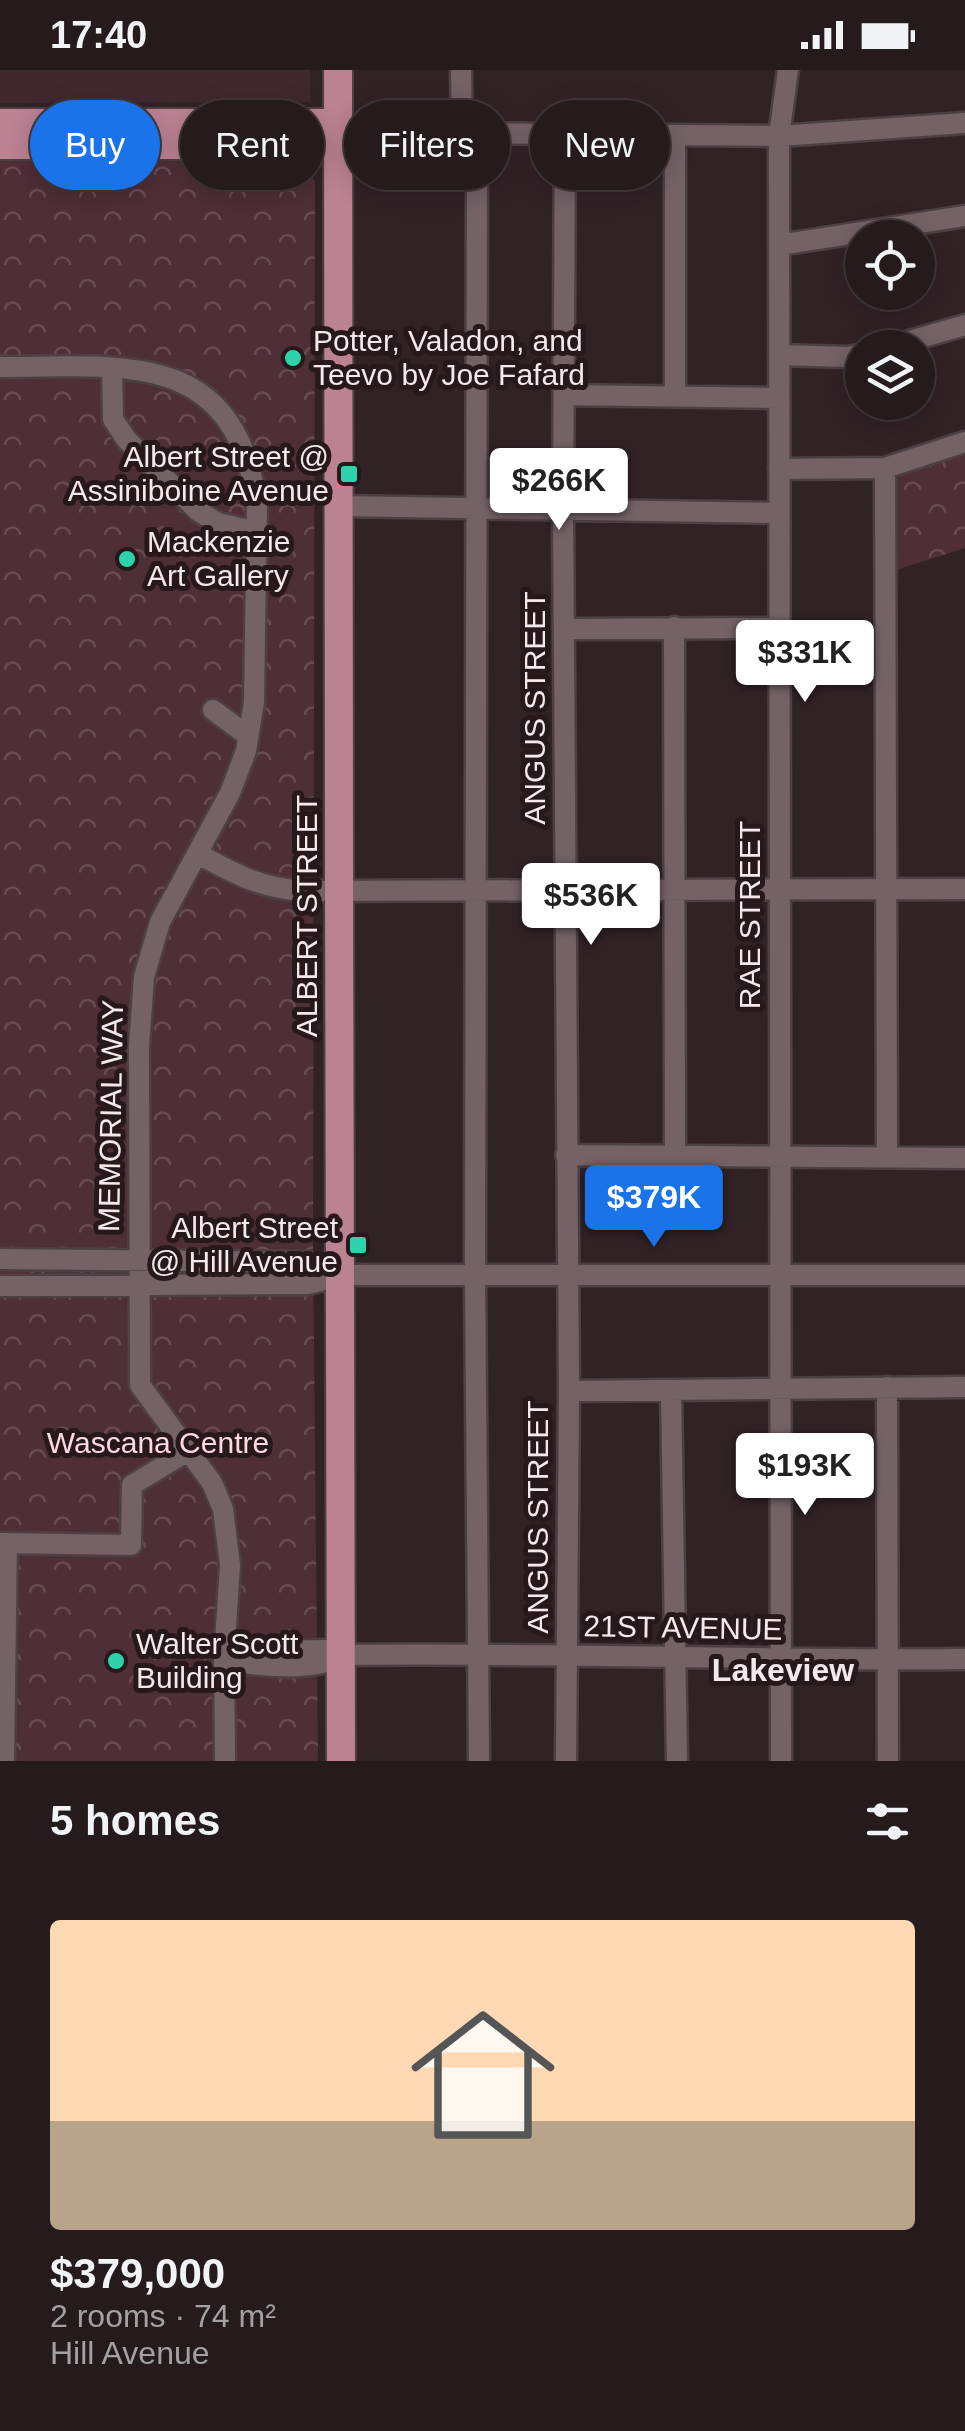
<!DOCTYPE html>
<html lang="en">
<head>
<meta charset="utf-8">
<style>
  :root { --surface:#251a1c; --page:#312729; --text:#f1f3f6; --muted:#a3a1a3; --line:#42383b; --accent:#1a73e8 }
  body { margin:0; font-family:Helvetica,sans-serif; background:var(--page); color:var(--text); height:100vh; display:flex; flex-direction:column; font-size:38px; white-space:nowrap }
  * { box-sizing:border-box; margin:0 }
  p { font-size:32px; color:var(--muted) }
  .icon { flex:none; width:55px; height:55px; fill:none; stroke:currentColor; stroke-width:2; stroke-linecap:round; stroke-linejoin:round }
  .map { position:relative; height:1691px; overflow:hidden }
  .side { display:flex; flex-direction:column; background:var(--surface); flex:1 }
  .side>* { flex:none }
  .top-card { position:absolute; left:30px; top:30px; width:905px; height:90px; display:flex; gap:20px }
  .buttons { position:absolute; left:845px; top:150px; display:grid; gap:20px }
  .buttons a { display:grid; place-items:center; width:90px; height:90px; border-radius:50%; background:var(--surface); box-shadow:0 5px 25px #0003,0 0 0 2px var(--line); font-size:50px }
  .price { position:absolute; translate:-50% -85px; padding:0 22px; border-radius:10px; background:#fff; color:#222; font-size:32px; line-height:65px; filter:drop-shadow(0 2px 5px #0008) }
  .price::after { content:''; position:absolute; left:50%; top:60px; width:30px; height:22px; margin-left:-15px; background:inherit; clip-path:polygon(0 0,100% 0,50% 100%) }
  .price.current { background:var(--accent); color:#fff }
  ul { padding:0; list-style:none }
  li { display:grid; align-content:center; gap:20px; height:530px; padding:0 50px }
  li span { display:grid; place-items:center; height:310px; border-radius:10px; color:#555 }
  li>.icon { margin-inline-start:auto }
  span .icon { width:180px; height:180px; fill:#fffc; stroke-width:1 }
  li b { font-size:42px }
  h2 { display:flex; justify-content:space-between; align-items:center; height:120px; padding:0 50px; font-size:42px }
  .pill { padding:0 35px; border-radius:45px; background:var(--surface); box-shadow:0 5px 25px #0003,0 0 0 2px var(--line); font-size:35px; line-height:90px }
  .pill.current { background:var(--accent); color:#fff }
  .status { display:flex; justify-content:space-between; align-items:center; height:70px; padding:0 50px; background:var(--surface); direction:ltr }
  .status svg { height:28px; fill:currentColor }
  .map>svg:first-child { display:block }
  .built { fill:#3f292f }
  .forest { fill:url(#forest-crowns) }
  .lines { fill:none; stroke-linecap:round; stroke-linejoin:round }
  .minor-casing { stroke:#4d4044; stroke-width:25 }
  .major-casing { stroke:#4d4044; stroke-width:32 }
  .minor { stroke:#746267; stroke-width:20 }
  .major { stroke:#bb8292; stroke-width:28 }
  .poi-dot { fill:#2dd4ab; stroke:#27181c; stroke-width:4 }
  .labels { text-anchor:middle; stroke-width:10; stroke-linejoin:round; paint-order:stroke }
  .poi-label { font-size:30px; fill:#f3e8eb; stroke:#27181c; text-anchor:start }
  .street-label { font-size:30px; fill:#f3e8eb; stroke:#27181c }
  .park-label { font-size:30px; fill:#fcd8e1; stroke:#27181c }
  .neighbourhood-label { font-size:32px; font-weight:bold; fill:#f3e8eb; stroke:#27181c }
</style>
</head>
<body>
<div class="status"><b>17:40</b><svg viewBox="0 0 49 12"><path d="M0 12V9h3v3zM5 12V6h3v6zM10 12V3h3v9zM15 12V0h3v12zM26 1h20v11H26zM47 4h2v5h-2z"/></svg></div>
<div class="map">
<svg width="965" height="1691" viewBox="0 0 965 1691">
  <defs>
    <pattern id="forest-crowns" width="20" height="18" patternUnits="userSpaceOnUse" patternTransform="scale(2.5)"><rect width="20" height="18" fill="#4e2e37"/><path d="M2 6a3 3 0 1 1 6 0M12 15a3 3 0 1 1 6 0" fill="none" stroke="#684c54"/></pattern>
  </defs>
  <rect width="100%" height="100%" fill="#312226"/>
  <path class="built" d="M0 0H310V32L0 33Z"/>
  <path class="forest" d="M0 87H297L315 111 313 1172 318 1691H0Z
    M965 380V478L893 501V403Z"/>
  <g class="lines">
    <defs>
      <path id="minor" d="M461 0 462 63
        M337 62 779 66 965 53
        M477 63 475 1205 479 1691
        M565 64 563 438 569 1321 566 1691
        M675 65V325
        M779 175 965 146
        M885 278 965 255
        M779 285 849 287 862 284
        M0 297C124 297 234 278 257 434L254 632 246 681 230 723 160 852 144 907 139 976 140 1315 212 1413 223 1439 230 1495 224 1588 225 1691
        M112 298 113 349 126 369 198 441 218 453 257 462
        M564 325 779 328
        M779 399 885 398
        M339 436 779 443
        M674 557 675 1087
        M565 559 780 558
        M213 640 248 666
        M198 784C235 804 260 818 303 821L965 819
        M566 1085 965 1088
        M887 1087 885 398 965 372
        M0 1189 307 1192 343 1205
        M0 1216 308 1214 343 1205H965
        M887 1317 888 1691
        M671 1320 677 1691
        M569 1321 965 1317
        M0 1473 131 1475 132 1415 188 1381
        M224 1588 250 1581 329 1580 341 1585C549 1582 757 1591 965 1589
        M227 1589C254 1597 318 1602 341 1585
        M4 1691 7 1473
        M781 1691 779 66 788 0"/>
      <path id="major" d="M338 0C335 564 343 1127 341 1691
        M0 53H337
        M0 75H337"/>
    </defs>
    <use href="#minor" class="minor-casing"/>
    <use href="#major" class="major-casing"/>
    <use href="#minor" class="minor"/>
    <use href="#major" class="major"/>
  </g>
  <g class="poi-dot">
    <circle cx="293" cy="288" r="10"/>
    <rect x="339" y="394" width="20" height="20" rx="5"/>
    <circle cx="127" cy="489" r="10"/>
    <rect x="348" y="1165" width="20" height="20" rx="5"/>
    <circle cx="116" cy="1591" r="10"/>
  </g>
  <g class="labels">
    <g class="poi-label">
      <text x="313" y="281">Potter, Valadon, and<tspan x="313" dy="34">Teevo by Joe Fafard</tspan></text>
      <text x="329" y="397" text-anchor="end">Albert Street @<tspan x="329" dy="34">Assiniboine Avenue</tspan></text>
      <text x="147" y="482">Mackenzie<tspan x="147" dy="34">Art Gallery</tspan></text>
      <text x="338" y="1168" text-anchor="end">Albert Street<tspan x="338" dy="34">@ Hill Avenue</tspan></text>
      <text x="136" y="1584">Walter Scott<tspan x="136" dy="34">Building</tspan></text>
    </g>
    <g class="street-label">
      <text transform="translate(535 638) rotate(-90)" y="10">ANGUS STREET</text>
      <text transform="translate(750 845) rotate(-90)" y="10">RAE STREET</text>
      <text transform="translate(307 846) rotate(-90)" y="10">ALBERT STREET</text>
      <text transform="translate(111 1046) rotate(-89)" y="10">MEMORIAL WAY</text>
      <text transform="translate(538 1447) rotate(-90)" y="10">ANGUS STREET</text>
      <text transform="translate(683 1558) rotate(1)" y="10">21ST AVENUE</text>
    </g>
    <g class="park-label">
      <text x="158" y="1383">Wascana Centre</text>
    </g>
    <g class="neighbourhood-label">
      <text x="783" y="1611">Lakeview</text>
    </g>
  </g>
</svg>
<div class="buttons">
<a><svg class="icon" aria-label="locate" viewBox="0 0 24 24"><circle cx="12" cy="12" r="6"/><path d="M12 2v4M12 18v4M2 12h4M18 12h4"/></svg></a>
<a><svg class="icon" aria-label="layers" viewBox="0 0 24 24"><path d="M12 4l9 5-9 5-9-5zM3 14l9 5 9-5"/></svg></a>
</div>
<b class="price" style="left:559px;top:463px">$266K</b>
<b class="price" style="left:805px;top:635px">$331K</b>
<b class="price" style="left:591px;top:878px">$536K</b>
<b class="price current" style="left:654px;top:1180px">$379K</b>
<b class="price" style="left:805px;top:1448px">$193K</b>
<div class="top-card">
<a class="pill current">Buy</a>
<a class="pill">Rent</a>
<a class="pill">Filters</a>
<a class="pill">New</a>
</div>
</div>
<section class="side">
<h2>5 homes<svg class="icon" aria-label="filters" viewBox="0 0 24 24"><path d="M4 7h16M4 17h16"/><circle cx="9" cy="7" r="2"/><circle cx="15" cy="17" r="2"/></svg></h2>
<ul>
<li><span style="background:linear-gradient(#ffd9b3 65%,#b9a48a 0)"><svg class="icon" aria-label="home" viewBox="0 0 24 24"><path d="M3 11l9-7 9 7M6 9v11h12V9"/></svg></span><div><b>$379,000</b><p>2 rooms · 74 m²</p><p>Hill Avenue</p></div></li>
</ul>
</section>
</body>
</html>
